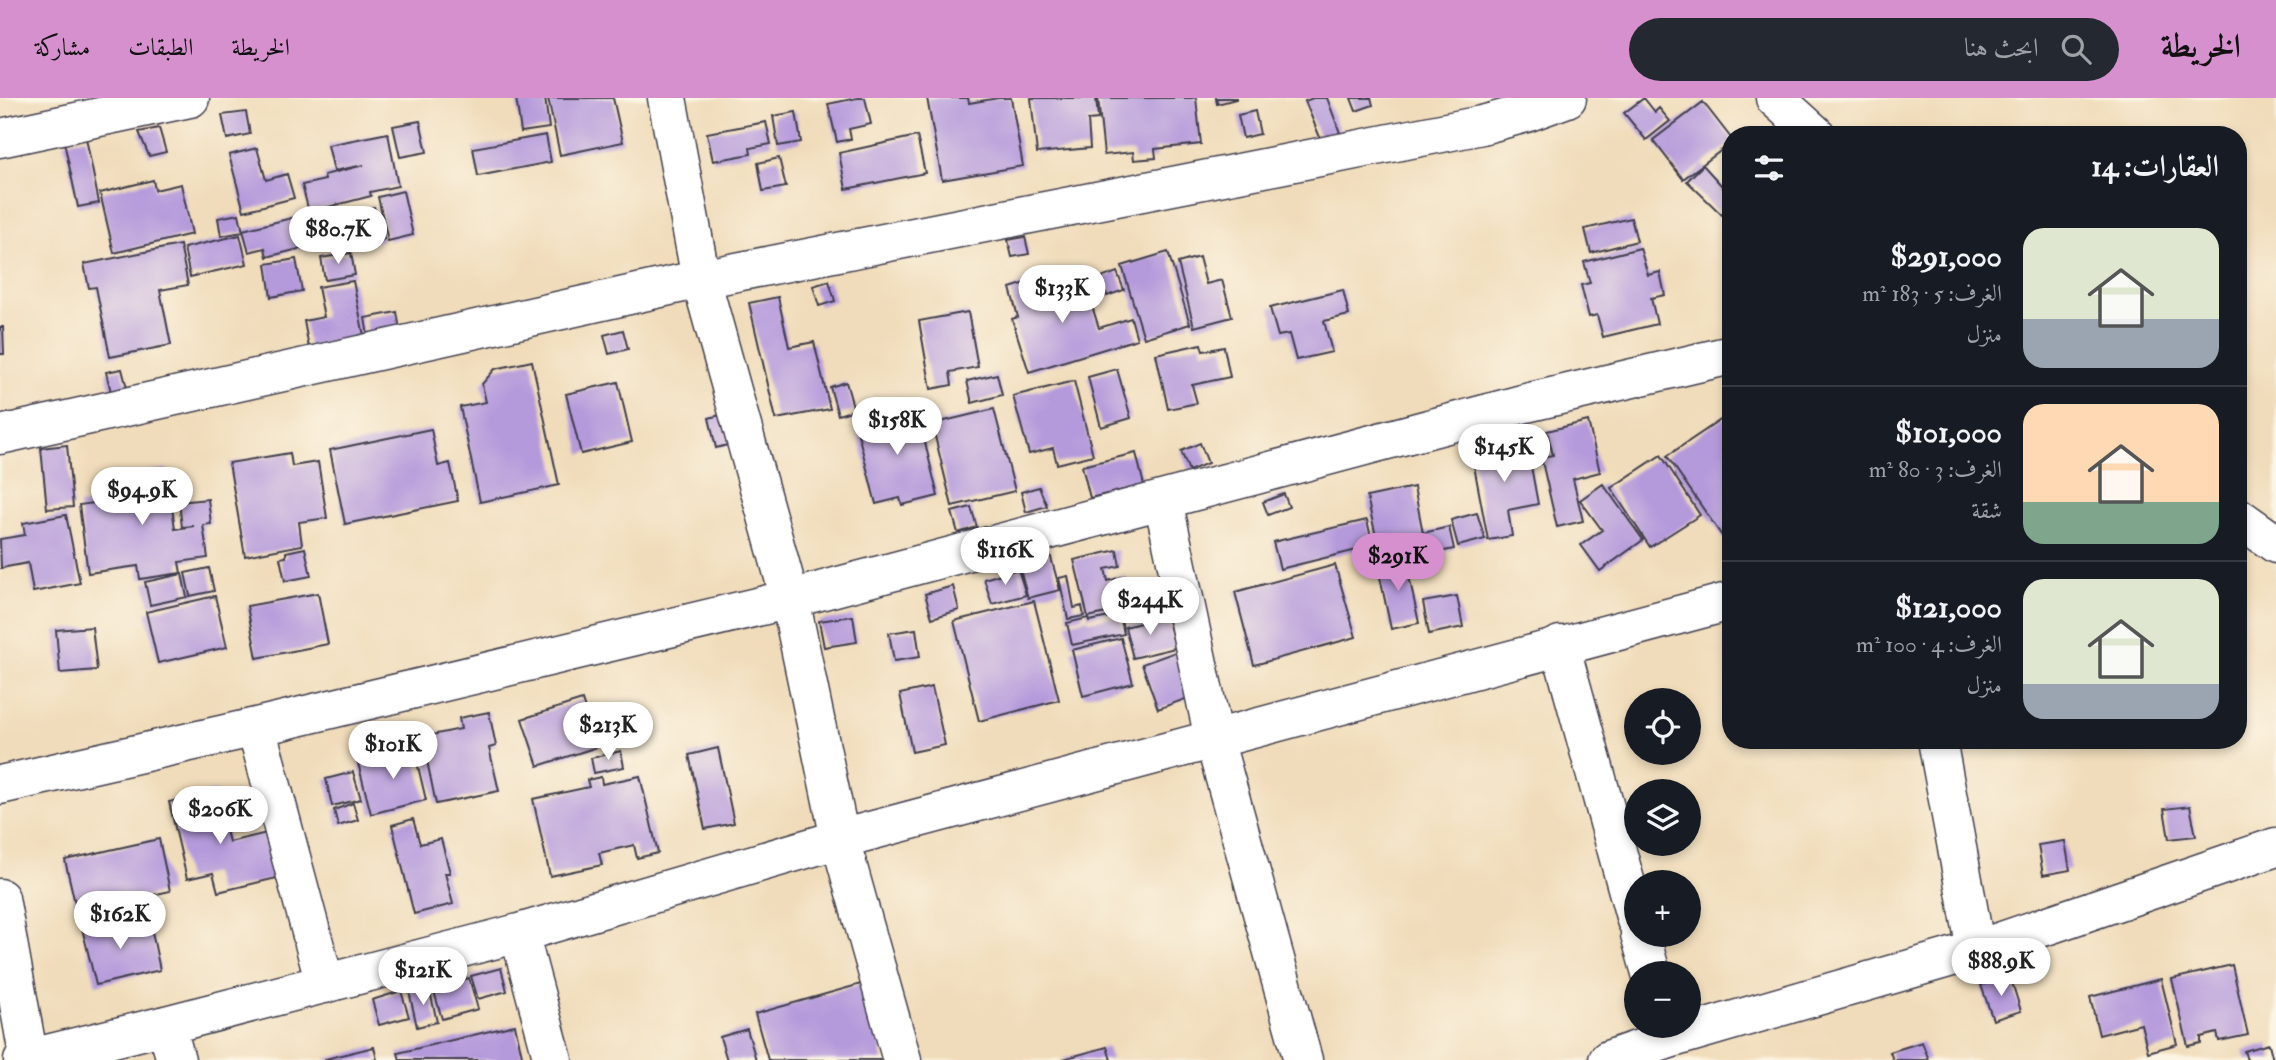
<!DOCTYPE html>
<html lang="ar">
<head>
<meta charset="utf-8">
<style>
  :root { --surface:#171b24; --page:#242831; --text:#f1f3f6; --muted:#9ea1a6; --line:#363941; --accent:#d690ce }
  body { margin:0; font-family:"IM FELL Double Pica",Amiri,serif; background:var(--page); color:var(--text); direction:rtl; height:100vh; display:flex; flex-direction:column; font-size:26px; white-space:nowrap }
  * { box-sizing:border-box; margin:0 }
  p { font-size:23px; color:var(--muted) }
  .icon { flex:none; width:38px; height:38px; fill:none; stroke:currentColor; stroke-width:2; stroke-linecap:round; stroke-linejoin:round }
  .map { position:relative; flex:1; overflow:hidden; direction:ltr }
  .panel { position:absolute; left:1722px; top:28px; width:525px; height:623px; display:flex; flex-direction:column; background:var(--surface); border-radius:28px; box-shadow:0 4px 10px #0003; direction:rtl }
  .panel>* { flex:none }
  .buttons { position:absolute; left:1624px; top:590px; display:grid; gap:14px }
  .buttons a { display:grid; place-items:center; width:77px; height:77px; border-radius:50%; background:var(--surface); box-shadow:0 4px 10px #0003; font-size:35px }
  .price { position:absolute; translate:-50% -60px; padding:0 16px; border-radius:24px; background:#fff; color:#222; font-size:23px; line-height:46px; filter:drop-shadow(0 2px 4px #0008) }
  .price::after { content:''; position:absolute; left:50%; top:42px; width:21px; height:16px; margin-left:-10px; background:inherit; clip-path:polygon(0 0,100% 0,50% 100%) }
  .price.active { background:var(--accent); color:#111 }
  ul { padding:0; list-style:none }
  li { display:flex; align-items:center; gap:21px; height:175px; padding:0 28px }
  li+li { border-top:2px solid var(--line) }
  li span { display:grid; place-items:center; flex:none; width:196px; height:140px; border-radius:21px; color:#555 }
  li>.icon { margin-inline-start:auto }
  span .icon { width:84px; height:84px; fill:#fffc; stroke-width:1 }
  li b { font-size:30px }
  h2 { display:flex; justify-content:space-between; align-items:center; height:84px; padding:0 28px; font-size:30px }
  header { display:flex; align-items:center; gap:42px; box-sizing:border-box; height:98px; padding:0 35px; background:var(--accent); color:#111 }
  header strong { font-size:33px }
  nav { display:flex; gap:38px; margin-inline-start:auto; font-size:24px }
  .search { width:490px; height:63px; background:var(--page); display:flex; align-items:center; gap:18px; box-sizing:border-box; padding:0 24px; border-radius:38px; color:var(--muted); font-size:26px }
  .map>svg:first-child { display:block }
  .building { fill:#b499db }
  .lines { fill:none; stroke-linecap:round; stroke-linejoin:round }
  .minor-casing { stroke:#413e4e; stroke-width:41 }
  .minor { stroke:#fff; stroke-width:38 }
</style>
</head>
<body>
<header>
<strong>الخريطة</strong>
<div class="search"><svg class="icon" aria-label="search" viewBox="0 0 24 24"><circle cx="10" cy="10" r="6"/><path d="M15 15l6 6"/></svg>ابحث هنا</div>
<nav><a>الخريطة</a><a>الطبقات</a><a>مشاركة</a></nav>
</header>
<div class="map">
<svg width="2276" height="962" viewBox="0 0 2276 962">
  <rect width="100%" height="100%" fill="#fcf5e5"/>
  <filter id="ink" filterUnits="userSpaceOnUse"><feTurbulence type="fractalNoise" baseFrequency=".0143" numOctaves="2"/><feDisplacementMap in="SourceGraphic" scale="14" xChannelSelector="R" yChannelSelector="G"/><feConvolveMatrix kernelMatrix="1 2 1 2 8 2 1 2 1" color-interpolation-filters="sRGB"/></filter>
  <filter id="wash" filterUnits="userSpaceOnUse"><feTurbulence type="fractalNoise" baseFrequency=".00686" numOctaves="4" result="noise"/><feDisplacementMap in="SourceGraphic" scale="28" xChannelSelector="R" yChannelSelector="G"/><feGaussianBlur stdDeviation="1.57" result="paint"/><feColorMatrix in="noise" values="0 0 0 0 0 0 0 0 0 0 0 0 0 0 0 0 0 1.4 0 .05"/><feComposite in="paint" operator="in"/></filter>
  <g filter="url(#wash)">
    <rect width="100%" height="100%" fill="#f0dcba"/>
    <g id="blocks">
      <path class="building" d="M516 0H545L549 30 521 34Z
        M548 0H613L623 44 560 57Z
        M857 0H865L871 26 849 31 851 41 837 44 828 6Z
        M927 0H968L969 5 998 0H1011L1023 68 942 82Z
        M1031 0H1096L1098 21 1088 22 1090 50 1037 55Z
        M1098 0H1196L1201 46 1155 51 1156 60 1134 62 1133 54 1104 57Z
        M1216 0H1236V1L1217 6Z
        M1313 0H1327L1340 35 1321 42 1305 3Z
        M1351 0H1371L1373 7 1356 13Z
        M1644 0 1655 14 1659 10 1670 23 1646 42 1624 15Z
        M1703 4 1731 40V45L1683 81 1653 42Z
        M1255 13 1260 36 1243 40 1238 17Z
        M246 14 250 36 227 41 222 17Z
        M796 14 801 44 778 48 773 18Z
        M420 23 427 54 400 59 393 28Z
        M766 24 771 46 750 50 751 56 713 63 707 35Z
        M159 30 166 54 149 58 139 34Z
        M388 35 398 88 370 94 371 98 309 114 302 87 325 82 324 77 364 67 334 73 328 47Z
        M546 37 551 64 478 78 473 50Z
        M917 38 925 75 846 91 839 55Z
        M86 40 99 105 78 109 64 44Z
        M257 50 266 82 287 76 294 100 244 113 229 57Z
        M779 60 786 89 763 93 758 65Z
        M1703 67 1731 98V109L1722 117 1687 83Z
        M153 82 155 92 181 86 192 136 114 155 100 95Z
        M403 93 413 137 388 143 378 99Z
        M374 109 384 141 359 149 349 117Z
        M337 110 344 134 315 141 308 117Z
        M239 116 243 134 221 138 218 120Z
        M304 117 314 147 267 159 265 150 249 154 243 132Z
        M1631 120 1637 143 1591 155 1585 131Z
        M240 137 247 166 190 179 184 150Z
        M1025 139 1029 156 1012 159 1008 142Z
        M180 147 188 187 160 192 171 247 110 259 96 189 89 190 84 166Z
        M1640 150 1648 177 1660 174 1665 197 1651 200 1657 226 1603 239 1597 217 1589 219 1581 187 1590 185 1584 164Z
        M1168 154 1190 226 1144 240 1122 168Z
        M351 155 355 177 325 182 321 160Z
        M1199 159 1206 186 1222 182 1232 219 1194 229 1178 165Z
        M296 161 302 193 271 199 266 166Z
        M1117 174 1124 192 1107 198 1101 180Z
        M1036 182 1040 196 1084 183 1099 230 1131 220 1137 241 1029 274 1012 221 1018 219 1010 190Z
        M353 183 364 238 309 250 304 223 324 219 318 189Z
        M829 183 835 203 819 208 813 188Z
        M1343 192 1349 217 1324 223 1332 254 1296 262 1289 236 1278 238 1270 210Z
        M778 199 789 249 814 244 830 311 776 321 749 205Z
        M397 214 400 232 368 238 365 220Z
        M968 214 978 269 950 274 952 287 931 291 919 223Z
        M0 229H3L4 256H0Z
        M623 232 628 251 609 256 604 237Z
        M1201 246 1203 253 1224 249 1230 279 1192 287 1197 305 1168 311 1156 256Z
        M532 263 559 387 480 404 460 309 486 304 482 286 495 271Z
        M122 271 127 290 111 294 106 274Z
        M1117 271 1131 320 1101 329 1088 279Z
        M997 276 1002 297 972 305 967 283Z
        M1074 283 1093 357 1057 366 1053 350 1029 356 1013 298Z
        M618 284 632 344 581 356 566 296Z
        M846 284 854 312 838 317 830 289Z
        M916 308 938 398 902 407 900 400 876 406 855 324Z
        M994 311 1015 393 952 408 932 326Z
        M731 314 739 344 716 350 709 320Z
        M1731 315V437L1724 441 1667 358Z
        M1588 323 1600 374 1573 381 1583 423 1557 429 1541 359 1553 357 1547 333Z
        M431 331 438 368 450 365 458 403 345 426 330 352Z
        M1526 341 1538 406 1508 412 1512 438 1488 442 1471 352Z
        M1200 345 1208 365 1189 373 1181 353Z
        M67 347 73 409 47 411 41 350Z
        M290 355 292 368 318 364 327 420 299 424 302 447 245 458 229 365Z
        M1136 355 1144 387 1090 400 1082 368Z
        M1661 357 1700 417 1650 449 1611 390Z
        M167 371 175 431 194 428 182 429 179 404 208 401 211 426 203 427 208 460 179 464 181 475 140 481 138 468 88 475 79 407 102 404 98 380Z
        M1603 386 1643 442 1600 473 1581 447 1602 432 1580 402Z
        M1039 389 1047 408 1026 414 1021 394Z
        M1414 389 1423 435 1449 429 1454 451 1410 460 1405 441 1378 447 1367 399Z
        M1284 396 1289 409 1268 417 1263 404Z
        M971 409 977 429 958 435 952 414Z
        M1477 415 1485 441 1458 448 1451 422Z
        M66 417 80 485 33 494 28 465 1 470 0 441 25 437 23 425Z
        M1367 422 1373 448 1280 471 1273 444Z
        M305 450 311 478 285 483 280 460 286 459V454Z
        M1117 452 1120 468 1105 471 1108 483 1125 478 1133 509 1088 519 1074 462Z
        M1050 456 1060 492 1028 500 1018 465Z
        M1405 460 1419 525 1391 531 1377 465Z
        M1335 467 1356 539 1254 567 1235 494Z
        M209 470 214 493 190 498 185 475Z
        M1018 471 1026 497 992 506 984 481Z
        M182 476 187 499 150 507 145 484Z
        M1068 478 1074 510 1082 508 1084 518 1068 521 1059 480Z
        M953 488 959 512 932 520 925 496Z
        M318 495 328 546 257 560 247 508Z
        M215 498 227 549 158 565 146 514Z
        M1457 498 1463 529 1429 536 1423 504Z
        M1034 503 1059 602 979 623 954 523Z
        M1120 517 1124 536 1072 547 1067 525 1088 520 1089 523Z
        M853 518 857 544 824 549 819 523Z
        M1167 518 1175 550 1133 560 1125 529Z
        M92 529 97 572 60 575 56 532Z
        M916 531 920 559 894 563 889 535Z
        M1121 540 1133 585 1083 598 1072 552Z
        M1184 551 1199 596 1158 611 1142 566Z
        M932 589 945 647 912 654 900 596Z
        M582 602 597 649 538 668 522 621Z
        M489 614 496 648 489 650 499 693 436 706 422 639 461 631 459 620Z
        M413 647 426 702 371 716 358 665 393 657 391 652Z
        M718 650 734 725 705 731 689 657Z
        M621 653 624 669 594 675 591 660Z
        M353 674 361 701 332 708 326 681Z
        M640 678 658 755 637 760 634 747 599 755 602 767 550 778 533 701 589 689 587 682 601 679 602 686Z
        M216 693 229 744 271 734 281 779 218 794 213 775 187 781 169 704Z
        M353 705 358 722 338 728 334 712Z
        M2190 708 2196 738 2169 741 2164 711Z
        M413 721 420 746 441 741 450 775H445L453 806 414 816 392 727Z
        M159 741 170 793 77 814 65 762Z
        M2065 743 2070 772 2043 777 2038 747Z
        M131 819 135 833 151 829 160 872 96 887 82 830Z
        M2232 867 2248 937 2219 943 2217 935 2201 939V945L2188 948 2172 881Z
        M501 870 507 893 478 901 471 878Z
        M2010 878 2021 913 1993 922 1981 887Z
        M469 880 478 911 442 921 433 890Z
        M2161 881 2177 946 2148 954 2141 926 2099 937 2090 899Z
        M868 884 883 962H768L755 916Z
        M429 889 437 924 417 929 409 893Z
        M401 893 409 919 379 927 372 902Z
        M515 927 523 962H400L398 955Z
        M747 931 756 962H727L720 939Z
        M1922 944 1929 962H1893L1890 954Z
        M2269 946 2273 962H2247L2244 953Z
        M374 949 377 962H325V961Z
        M1107 949 1111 962H1063V961Z"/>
    </g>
  </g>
  <g filter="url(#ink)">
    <use href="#blocks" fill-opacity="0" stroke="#413e4e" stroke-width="2"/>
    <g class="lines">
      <defs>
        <path id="minor" d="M667 0 701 181 790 501 840 741 902 962
          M1775 0 1816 37
          M0 40 190 0
          M0 337 701 181 1482 27 1526 15 1567 0
          M1163 402 1214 641 1303 962
          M2238 419 2276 446
          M1560 547 1636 822
          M256 629 325 886
          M1937 642 1976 852
          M0 687 256 629 790 501 1526 305 1731 257
          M0 800 29 962
          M519 835 553 962
          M1640 836 1651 875
          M166 927 176 962
          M23 962 166 927 519 835 840 741 1731 503
          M1608 962 1669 941 1976 852 2276 749"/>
      </defs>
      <use href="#minor" class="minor-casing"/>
      <use href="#minor" class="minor"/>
    </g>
  </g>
</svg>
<div class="buttons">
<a><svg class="icon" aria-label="locate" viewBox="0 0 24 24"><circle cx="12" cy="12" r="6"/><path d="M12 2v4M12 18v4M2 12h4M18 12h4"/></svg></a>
<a><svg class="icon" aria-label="layers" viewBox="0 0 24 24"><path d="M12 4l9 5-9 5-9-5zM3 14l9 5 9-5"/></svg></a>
<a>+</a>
<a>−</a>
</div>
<b class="price" style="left:338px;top:168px">$80.7K</b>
<b class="price" style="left:1062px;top:227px">$133K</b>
<b class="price" style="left:897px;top:359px">$158K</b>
<b class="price" style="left:1504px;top:386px">$145K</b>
<b class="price" style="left:142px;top:429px">$94.9K</b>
<b class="price" style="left:1005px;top:489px">$116K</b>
<b class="price active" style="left:1398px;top:495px">$291K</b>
<b class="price" style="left:1150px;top:539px">$244K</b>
<b class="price" style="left:608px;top:664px">$213K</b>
<b class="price" style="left:393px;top:683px">$101K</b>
<b class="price" style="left:220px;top:748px">$206K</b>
<b class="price" style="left:120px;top:853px">$162K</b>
<b class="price" style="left:2001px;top:900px">$88.9K</b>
<b class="price" style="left:423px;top:909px">$121K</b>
<section class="panel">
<h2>العقارات: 14<svg class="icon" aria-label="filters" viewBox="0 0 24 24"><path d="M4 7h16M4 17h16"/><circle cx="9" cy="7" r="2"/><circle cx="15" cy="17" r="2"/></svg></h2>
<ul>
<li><span style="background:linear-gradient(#dfe7d0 65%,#9aa5b1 0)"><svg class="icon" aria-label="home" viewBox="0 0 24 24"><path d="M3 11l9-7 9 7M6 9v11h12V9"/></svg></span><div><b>$291,000</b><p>الغرف: 5 · 183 m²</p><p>منزل</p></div></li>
<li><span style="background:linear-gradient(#ffd9b3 70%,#7fa58c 0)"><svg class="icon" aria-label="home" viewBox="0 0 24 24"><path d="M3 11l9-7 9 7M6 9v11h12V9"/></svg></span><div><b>$101,000</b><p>الغرف: 3 · 80 m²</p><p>شقة</p></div></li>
<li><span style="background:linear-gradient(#dfe7d0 75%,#9aa5b1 0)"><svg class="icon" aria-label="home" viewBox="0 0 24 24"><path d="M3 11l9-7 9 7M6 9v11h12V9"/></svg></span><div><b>$121,000</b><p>الغرف: 4 · 100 m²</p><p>منزل</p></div></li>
</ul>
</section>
</div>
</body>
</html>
